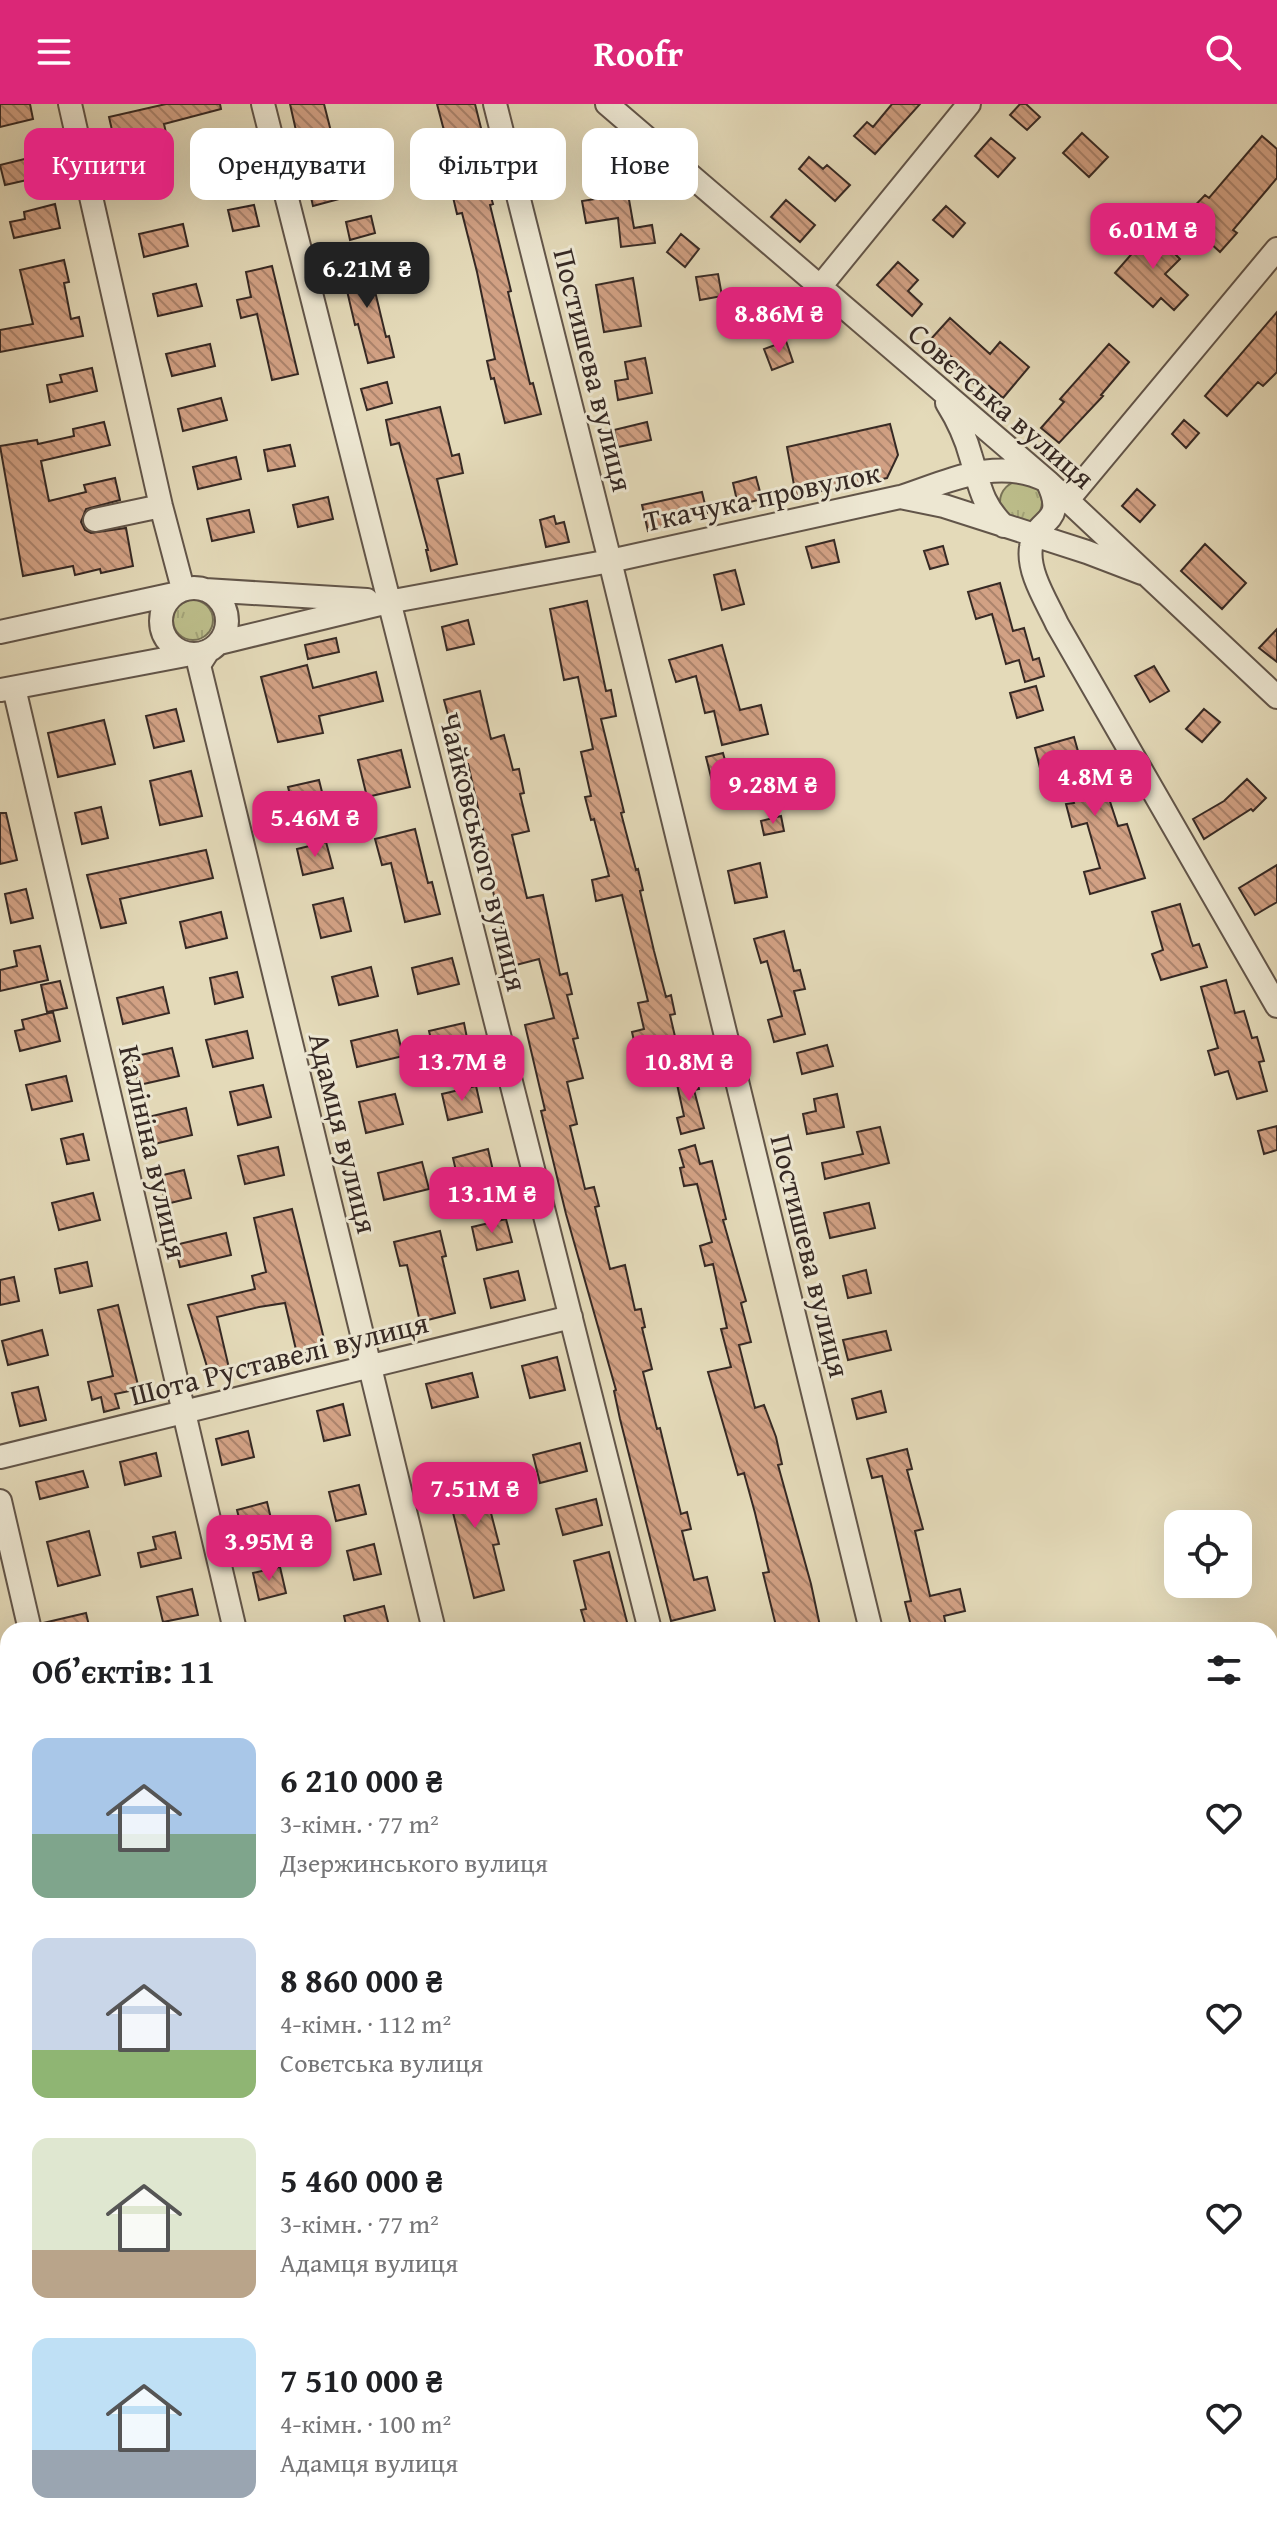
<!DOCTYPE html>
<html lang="uk">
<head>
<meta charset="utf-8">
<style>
  :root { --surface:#fff; --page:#f2f2f2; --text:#202124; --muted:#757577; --accent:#db2777 }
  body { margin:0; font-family:"Gentium Book Plus",serif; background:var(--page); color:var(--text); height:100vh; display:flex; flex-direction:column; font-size:30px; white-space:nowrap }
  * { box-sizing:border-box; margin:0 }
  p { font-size:26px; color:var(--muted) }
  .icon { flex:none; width:44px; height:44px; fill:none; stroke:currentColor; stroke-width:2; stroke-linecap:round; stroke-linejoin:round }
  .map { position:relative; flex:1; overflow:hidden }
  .details { position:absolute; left:0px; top:1518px; width:1278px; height:912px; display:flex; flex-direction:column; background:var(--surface); border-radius:24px 24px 0 0; box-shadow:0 8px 32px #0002 }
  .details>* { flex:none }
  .banner { position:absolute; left:24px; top:24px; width:800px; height:72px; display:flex; gap:16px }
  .buttons { position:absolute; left:1164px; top:1406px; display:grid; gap:16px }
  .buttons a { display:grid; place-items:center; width:88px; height:88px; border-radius:16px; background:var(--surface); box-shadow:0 8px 32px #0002; font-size:40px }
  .price { position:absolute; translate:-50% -68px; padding:0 18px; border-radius:16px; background:var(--accent); color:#fff; font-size:26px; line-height:52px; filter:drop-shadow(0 2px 4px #0008) }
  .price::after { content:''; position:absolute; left:50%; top:48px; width:24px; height:18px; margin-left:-12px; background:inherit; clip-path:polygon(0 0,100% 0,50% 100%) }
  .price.active { background:#222; color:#fff }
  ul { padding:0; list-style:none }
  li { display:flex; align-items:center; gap:24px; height:200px; padding:0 32px }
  li span { display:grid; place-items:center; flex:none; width:224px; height:160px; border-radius:16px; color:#555 }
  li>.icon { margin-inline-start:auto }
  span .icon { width:96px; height:96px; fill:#fffc; stroke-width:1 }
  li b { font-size:34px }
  h2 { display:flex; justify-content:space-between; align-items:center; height:96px; padding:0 32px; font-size:34px }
  .chip { padding:0 28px; border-radius:16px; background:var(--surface); box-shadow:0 8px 32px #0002; font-size:28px; line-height:72px }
  .chip.active { background:var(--accent); color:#fff }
  header { display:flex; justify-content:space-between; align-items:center; height:104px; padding:0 32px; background:var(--accent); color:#fff; font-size:36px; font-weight:800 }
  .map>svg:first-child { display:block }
  .grass { fill:url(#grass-tufts); stroke:#797357; stroke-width:2 }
  .building { fill:url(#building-back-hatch); stroke:#362924; stroke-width:2 }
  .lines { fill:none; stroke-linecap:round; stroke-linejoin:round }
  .minor-casing { stroke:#625549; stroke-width:26 }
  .minor { stroke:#ede7d2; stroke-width:22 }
  .labels { text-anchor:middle; stroke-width:6; stroke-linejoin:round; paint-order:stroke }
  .street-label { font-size:30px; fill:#362924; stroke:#ede7d2 }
</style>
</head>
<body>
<header><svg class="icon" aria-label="menu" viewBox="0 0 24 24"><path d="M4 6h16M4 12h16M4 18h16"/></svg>Roofr<svg class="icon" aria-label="search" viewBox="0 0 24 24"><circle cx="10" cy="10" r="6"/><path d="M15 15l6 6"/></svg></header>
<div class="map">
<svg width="1277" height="2430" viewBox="0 0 1277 2430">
  <defs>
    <pattern id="grass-tufts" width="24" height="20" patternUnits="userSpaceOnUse" patternTransform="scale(2)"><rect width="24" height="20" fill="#bcbd8a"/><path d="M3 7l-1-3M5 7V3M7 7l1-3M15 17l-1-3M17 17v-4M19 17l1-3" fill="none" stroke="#a2a277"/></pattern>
    <pattern id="building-back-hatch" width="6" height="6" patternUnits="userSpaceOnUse" patternTransform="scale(2)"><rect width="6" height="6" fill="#d2a184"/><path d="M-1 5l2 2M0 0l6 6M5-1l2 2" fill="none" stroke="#ab836c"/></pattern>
  </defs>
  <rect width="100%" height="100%" fill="#e4dab9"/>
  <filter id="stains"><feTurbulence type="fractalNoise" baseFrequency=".0025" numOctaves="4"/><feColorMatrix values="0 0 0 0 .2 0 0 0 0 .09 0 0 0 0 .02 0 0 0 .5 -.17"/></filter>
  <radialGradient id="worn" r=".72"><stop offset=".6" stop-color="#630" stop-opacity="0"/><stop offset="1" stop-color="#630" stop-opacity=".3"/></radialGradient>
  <path class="grass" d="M1000 398a21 21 0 1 1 42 0a21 21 0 1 1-42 0Z
    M173 516a20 20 0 1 1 40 0a20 20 0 1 1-40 0Z
    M8 2110V2257L0 2223V2112Z"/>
  <path class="building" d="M0 0H30L33 15 0 23Z
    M166 0H220L221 5 164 20 169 42 152 45 156 61 129 67 122 34 114 35 109 13Z
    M290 0H324L337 51 328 54 339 95 313 102Z
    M437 0H475L490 60 482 62 493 100 490 101 511 187 508 188 530 280 533 279 541 310 505 319 494 274 491 275 487 257 495 255 477 168 462 109 457 110 453 93 474 87 465 50 451 53Z
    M892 0H920L875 50 854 32 867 18 873 23Z
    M1020 0H1026L1040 13 1027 26 1010 11Z
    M1082 29 1108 53 1089 73 1063 49Z
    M1262 32 1277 45V74L1233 126 1237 129 1220 148 1183 114 1205 91 1209 94Z
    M991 34 1015 54 998 73 975 52Z
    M237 36 244 61 209 70 203 45Z
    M45 50 49 71 5 81 0 61Z
    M809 53 823 65 827 61 850 81 835 97 799 65Z
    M628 90 634 124 652 121 655 139 621 143 618 114 586 119 582 97Z
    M786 96 815 121 800 138 771 113Z
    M55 100 60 124 14 134 10 118 25 115 24 108Z
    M254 101 259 122 233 127 228 106Z
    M946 102 965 119 953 133 933 116Z
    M371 112 375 129 350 136 346 118Z
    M183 120 188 142 144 153 139 130Z
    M1156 122 1172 137 1167 142 1180 155 1165 170 1188 191 1174 206 1161 194 1153 203 1115 169Z
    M681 130 699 145 685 163 667 148Z
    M367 154 386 233 389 232 394 253 368 259 358 220 355 221 341 161Z
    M64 156 69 178 64 179 71 215 79 213 83 232 0 248V226L33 220 20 166Z
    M898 158 918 176 908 187 922 200 912 212 877 181Z
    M272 162 298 270 272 276 257 210 241 214 237 196 251 193 246 168Z
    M718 170 722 192 700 196 696 173Z
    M633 174 641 222 604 228 596 181Z
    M196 180 202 202 158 212 153 190Z
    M1277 208V268L1263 282 1258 278 1227 312 1205 292Z
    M950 214 990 250 1000 238 1029 263 1003 294 989 282 984 288 969 275 972 271 931 235Z
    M786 237 793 258 772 266 764 245Z
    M210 240 215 262 172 272 166 250Z
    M1109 240 1129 258 1101 291 1103 292 1059 339 1041 324 1064 298 1060 295Z
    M645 254 652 289 618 296 615 277 628 275 625 258Z
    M92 264 97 287 50 298 47 281 62 278 60 271Z
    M387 278 392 299 367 306 361 285Z
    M221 294 227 316 183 327 178 305Z
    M440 303 452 352 459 350 463 369 437 375 457 460 431 467 426 446H428L399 339 391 341 386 316Z
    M1184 316 1199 329 1186 344 1172 330Z
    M104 318 110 341 41 357 49 397 86 388 84 381 115 374 120 396 86 405 81 418 85 426 91 429 126 424 133 462 101 469 100 465 75 471 73 462 23 472 0 342 37 336 38 340 74 332 73 325Z
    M647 318 651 336 618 343 614 326Z
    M890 320 898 351 887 374 796 392 787 343Z
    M290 341 295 362 268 367 264 346Z
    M236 353 241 375 198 385 193 363Z
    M756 373 762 395 738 401 733 379Z
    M1137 385 1155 401 1140 418 1122 402Z
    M702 388 707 409 682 415 683 418 648 427 642 401Z
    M328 393 333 415 298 423 293 401Z
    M249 406 254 428 212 437 207 415Z
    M554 412 556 420 564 418 569 438 546 443 540 416Z
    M834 436 839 458 812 464 806 443Z
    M1205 440 1246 479 1222 505 1181 467Z
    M943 442 948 460 930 465 924 447Z
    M735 466 744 500 722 506 714 471Z
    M1000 479 1013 527 1024 524 1033 556 1039 554 1044 572 1025 578 1019 556 1006 560 992 510 976 515 968 488Z
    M587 497 606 587 611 586 616 612 601 615 624 708 621 709 636 766 638 765 643 786 640 787 654 847 666 893 671 891 675 910 670 911 680 954 640 963 632 928 644 925 638 899 648 897 622 791 596 797 592 776 609 772 594 715 591 716 585 693 591 692 581 648 593 645 578 573 564 576 550 505Z
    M468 516 474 540 447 546 442 523Z
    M1277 525V558L1259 544Z
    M336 534 339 548 308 555 305 541Z
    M722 541 740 606 761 601 768 630 722 641 714 607 705 609 696 572 676 578 669 556Z
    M307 561 313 584 376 568 383 597 319 612 323 629 278 638 261 573Z
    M1154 562 1169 587 1150 598 1135 572Z
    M1036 582 1043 606 1017 614 1010 589Z
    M480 587 491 635 504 631 513 666 519 665 524 689 520 690 529 727 512 731 527 794 543 791 560 871 567 869 572 890 567 891 578 934 573 935 583 974 567 978 577 1020 570 1022 585 1085 594 1083 599 1102 595 1103 610 1165 625 1161 635 1206 641 1205 645 1223 642 1224 652 1265 643 1268 657 1325 660 1324 681 1410 687 1408 691 1425 682 1427 694 1476 707 1473 715 1506 671 1517 620 1315 614 1287 616 1286 566 1110 541 1007 545 1006 525 921 554 914 539 855 512 862 496 802 487 756H490L468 660H465L454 617 450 618 444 596Z
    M176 605 184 637 154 644 146 612Z
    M1204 605 1220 618 1202 638 1186 625Z
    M104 616 115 660 58 673 48 629Z
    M1074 633 1083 665 1098 661 1118 722 1127 720 1145 774 1090 790 1084 768 1100 764 1087 719 1072 723 1066 700 1074 699 1063 662 1041 668 1035 644Z
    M401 646 410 683 367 693 358 656Z
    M723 649 733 685 715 689 706 653Z
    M191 667 202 712 160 721 150 677Z
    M1247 675 1266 694 1253 707 1251 705 1204 735 1193 715 1224 697Z
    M319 676 325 700 294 707 288 683Z
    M101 703 108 734 82 740 75 709Z
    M0 709H6L17 756 0 760Z
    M781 712 784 727 764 731 761 717Z
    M415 725 428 779 432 778 440 810 405 818 391 759 382 761 375 735Z
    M326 738 333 764 303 771 297 745Z
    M206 746 213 774 120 795 126 819 101 824 87 771Z
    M760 759 767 793 735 799 728 767Z
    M1277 761V798L1255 811 1239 784Z
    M26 785 33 814 11 819 5 790Z
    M343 794 351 827 321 834 313 801Z
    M1180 800 1191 837 1193 842 1199 840 1207 863 1161 876 1152 850 1163 846 1152 808Z
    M221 808 227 834 186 844 180 818Z
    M784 827 794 867 800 866 805 885 794 887 805 930 774 938 768 916 782 912 767 857 761 859 754 835Z
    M40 842 48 876 0 887V866L17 862 14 847Z
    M452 854 459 880 418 890 412 864Z
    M371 863 378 892 339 901 332 873Z
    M237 868 243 893 215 900 210 874Z
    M1226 876 1235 909 1244 907 1252 934 1257 933 1264 957 1259 958 1267 987 1237 995 1228 967 1215 971 1208 947 1218 944 1201 883Z
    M60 877 67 904 47 908 41 881Z
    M163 883 169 909 123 920 117 894Z
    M53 908 60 937 20 947 15 927 24 925 22 916Z
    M464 919 469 944 435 952 429 927Z
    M397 926 403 952 357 963 351 937Z
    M247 927 253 954 213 963 206 936Z
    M827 941 833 962 802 970 797 949Z
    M172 944 179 972 139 981 132 953Z
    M695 967 699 985 694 986 704 1024 681 1030 677 1014 684 1012 675 971Z
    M66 972 72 997 32 1006 26 981Z
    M263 981 271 1013 238 1021 230 988Z
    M476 982 482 1008 448 1016 442 990Z
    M395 990 403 1020 366 1029 359 998Z
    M837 990 844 1023 807 1030 803 1010 816 1007 814 995Z
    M186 1004 192 1031 150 1041 144 1014Z
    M1277 1022V1046L1264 1050 1258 1027Z
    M880 1023 889 1059 825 1075 822 1059 863 1050 857 1028Z
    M83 1030 89 1056 67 1060 61 1035Z
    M695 1041 700 1060 712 1057 726 1115 723 1116 746 1197 741 1199 751 1238 739 1241 755 1304 764 1301 776 1333 782 1360 778 1361 811 1480 820 1522 805 1526H777L763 1469 769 1468 755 1409 744 1369 738 1371 708 1268 731 1263 721 1225 727 1224 713 1160 705 1162 700 1142 712 1138 697 1080 684 1082 680 1064 684 1063 679 1046Z
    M278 1043 284 1071 245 1080 238 1052Z
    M488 1045 494 1071 459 1080 453 1054Z
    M422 1058 429 1085 384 1096 378 1069Z
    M184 1066 191 1094 166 1100 159 1072Z
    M93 1089 100 1116 59 1126 52 1099Z
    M869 1099 875 1124 830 1134 824 1109Z
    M292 1105 326 1243 297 1250 285 1199 259 1203 217 1213 229 1264 209 1269 188 1201 255 1185 252 1172 266 1168 254 1114Z
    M506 1115 512 1138 477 1146 472 1123Z
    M440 1127 446 1152 442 1153 455 1209 420 1218 407 1161 400 1162 394 1138Z
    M226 1129 231 1151 180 1163 175 1141Z
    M87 1158 92 1182 60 1189 55 1165Z
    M866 1166 871 1189 848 1194 843 1172Z
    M518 1167 525 1196 491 1204 484 1175Z
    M14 1173 19 1197 0 1201V1176Z
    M118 1201 139 1285 115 1290 119 1304 104 1308 101 1293 92 1296 88 1278 113 1272 98 1206Z
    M42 1226 48 1251 8 1261 2 1237Z
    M886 1227 891 1246 848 1256 843 1236Z
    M557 1253 565 1286 530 1294 522 1262Z
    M472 1269 478 1293 432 1304 426 1280Z
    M38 1283 46 1316 20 1322 12 1289Z
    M881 1287 886 1308 857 1315 852 1295Z
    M343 1300 350 1331 324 1337 317 1307Z
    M248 1327 254 1353 222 1361 216 1335Z
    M580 1339 587 1367 540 1379 533 1351Z
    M907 1345 912 1365 907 1366 923 1425 915 1427 930 1492 960 1485 965 1507 944 1512 947 1526H912L905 1498 911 1497 882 1372 872 1374 867 1355Z
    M156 1349 161 1372 125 1381 120 1358Z
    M479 1363 499 1440 493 1441 504 1486 474 1494 444 1372Z
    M83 1367 88 1383 40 1395 36 1378Z
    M359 1381 366 1410 336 1417 329 1388Z
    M596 1395 602 1421 563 1431 556 1405Z
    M267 1398 275 1431 245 1438 237 1406Z
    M89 1427 100 1471 58 1482 47 1438Z
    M175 1428 181 1454 141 1463 138 1449 156 1445 153 1433Z
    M374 1440 381 1470 354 1476 347 1447Z
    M609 1448 629 1526H587L581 1506 586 1505 574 1457Z
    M280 1463 286 1489 259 1496 253 1469Z
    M192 1485 198 1511 163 1518 157 1493Z
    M384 1502 390 1526H347L344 1512Z
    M86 1509 90 1526H44L43 1519Z"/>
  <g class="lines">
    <defs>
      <path id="minor" d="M70 0 161 402 183 485
        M263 0 650 1526
        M495 0 610 457 871 1526
        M607 0 1047 377 1277 593
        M819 184 969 0
        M947 299C957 315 966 334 971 353 980 382 981 399 1004 422
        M901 393C949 377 998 352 1047 377 1069 422 1035 412 1031 443 1027 468 1047 498 1057 520L1277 902
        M1067 397 1277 145
        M95 416 161 402
        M161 517a33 33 0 1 1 66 0a33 33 0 1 1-66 0Z
        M205 486 367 496
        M0 528 174 490
        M219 539 388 498 610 457 900 393 944 402 1087 448 1142 469
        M208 547 199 561 434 1526
        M14 584 235 1526
        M1 586 191 550
        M0 1353 571 1213
        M0 1397 30 1526
        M1270 1801 1277 1799
        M0 2089 8 2088
        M0 2154 8 2181
        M1270 2220 1277 2218
        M0 2349 8 2347
        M48 2422 50 2430
        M247 2422 249 2430
        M648 2422 650 2430
        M1092 2422 1094 2430
        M366 2430 404 2422"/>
    </defs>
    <use href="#minor" class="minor-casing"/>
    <use href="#minor" class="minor"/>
  </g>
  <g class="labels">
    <g class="street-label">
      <text transform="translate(593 266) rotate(76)" y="10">Постишева вулиця</text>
      <text transform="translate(1001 302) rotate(41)" y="10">Совєтська вулиця</text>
      <text transform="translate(762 393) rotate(-12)" y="10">Ткачука провулок</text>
      <text transform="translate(483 748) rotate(76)" y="10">Чайковського вулиця</text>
      <text transform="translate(343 1029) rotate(76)" y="10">Адамця вулиця</text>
      <text transform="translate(153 1048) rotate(77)" y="10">Калініна вулиця</text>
      <text transform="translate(810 1152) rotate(76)" y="10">Постишева вулиця</text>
      <text transform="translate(279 1255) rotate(-14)" y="10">Шота Руставелі вулиця</text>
    </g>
  </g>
  <rect width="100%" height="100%" filter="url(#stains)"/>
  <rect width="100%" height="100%" fill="url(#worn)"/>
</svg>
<div class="buttons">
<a><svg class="icon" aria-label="locate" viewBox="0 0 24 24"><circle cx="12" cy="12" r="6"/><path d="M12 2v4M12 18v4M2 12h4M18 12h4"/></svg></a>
</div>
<b class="price" style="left:1153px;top:167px">6.01M ₴</b>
<b class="price active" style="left:367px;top:206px">6.21M ₴</b>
<b class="price" style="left:779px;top:251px">8.86M ₴</b>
<b class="price" style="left:1095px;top:714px">4.8M ₴</b>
<b class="price" style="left:773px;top:722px">9.28M ₴</b>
<b class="price" style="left:315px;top:755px">5.46M ₴</b>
<b class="price" style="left:462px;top:999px">13.7M ₴</b>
<b class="price" style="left:689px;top:999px">10.8M ₴</b>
<b class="price" style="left:492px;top:1131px">13.1M ₴</b>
<b class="price" style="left:475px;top:1426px">7.51M ₴</b>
<b class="price" style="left:269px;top:1479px">3.95M ₴</b>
<div class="banner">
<a class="chip active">Купити</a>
<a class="chip">Орендувати</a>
<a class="chip">Фільтри</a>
<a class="chip">Нове</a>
</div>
<section class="details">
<h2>Об’єктів: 11<svg class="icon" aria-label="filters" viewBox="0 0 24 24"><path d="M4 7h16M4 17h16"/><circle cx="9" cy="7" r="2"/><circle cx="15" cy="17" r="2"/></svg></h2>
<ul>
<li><span style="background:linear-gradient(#a9c7e8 60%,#7fa58c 0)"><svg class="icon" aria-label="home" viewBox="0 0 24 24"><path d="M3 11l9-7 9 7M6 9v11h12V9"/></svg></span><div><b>6 210 000 ₴</b><p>3-кімн. · 77 m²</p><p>Дзержинського вулиця</p></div><svg class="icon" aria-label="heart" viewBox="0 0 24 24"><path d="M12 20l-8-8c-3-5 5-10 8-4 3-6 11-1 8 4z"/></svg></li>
<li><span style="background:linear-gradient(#c9d6e8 70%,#8fb573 0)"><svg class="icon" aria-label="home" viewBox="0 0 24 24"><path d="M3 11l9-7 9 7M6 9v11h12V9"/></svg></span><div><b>8 860 000 ₴</b><p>4-кімн. · 112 m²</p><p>Совєтська вулиця</p></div><svg class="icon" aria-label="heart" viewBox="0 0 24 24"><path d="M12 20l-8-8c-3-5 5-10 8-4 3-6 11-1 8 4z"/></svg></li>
<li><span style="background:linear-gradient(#dfe7d0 70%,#b9a48a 0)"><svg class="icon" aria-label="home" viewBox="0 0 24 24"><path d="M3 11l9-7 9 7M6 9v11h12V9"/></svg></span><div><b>5 460 000 ₴</b><p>3-кімн. · 77 m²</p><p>Адамця вулиця</p></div><svg class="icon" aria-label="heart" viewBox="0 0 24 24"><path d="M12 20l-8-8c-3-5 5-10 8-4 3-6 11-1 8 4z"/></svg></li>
<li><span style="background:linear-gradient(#bfe0f5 70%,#9aa5b1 0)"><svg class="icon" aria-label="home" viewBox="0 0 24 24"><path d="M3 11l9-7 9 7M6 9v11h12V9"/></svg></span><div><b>7 510 000 ₴</b><p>4-кімн. · 100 m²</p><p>Адамця вулиця</p></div><svg class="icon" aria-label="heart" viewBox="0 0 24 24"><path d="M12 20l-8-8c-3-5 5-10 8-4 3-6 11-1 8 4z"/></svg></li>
</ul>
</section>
</div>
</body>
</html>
